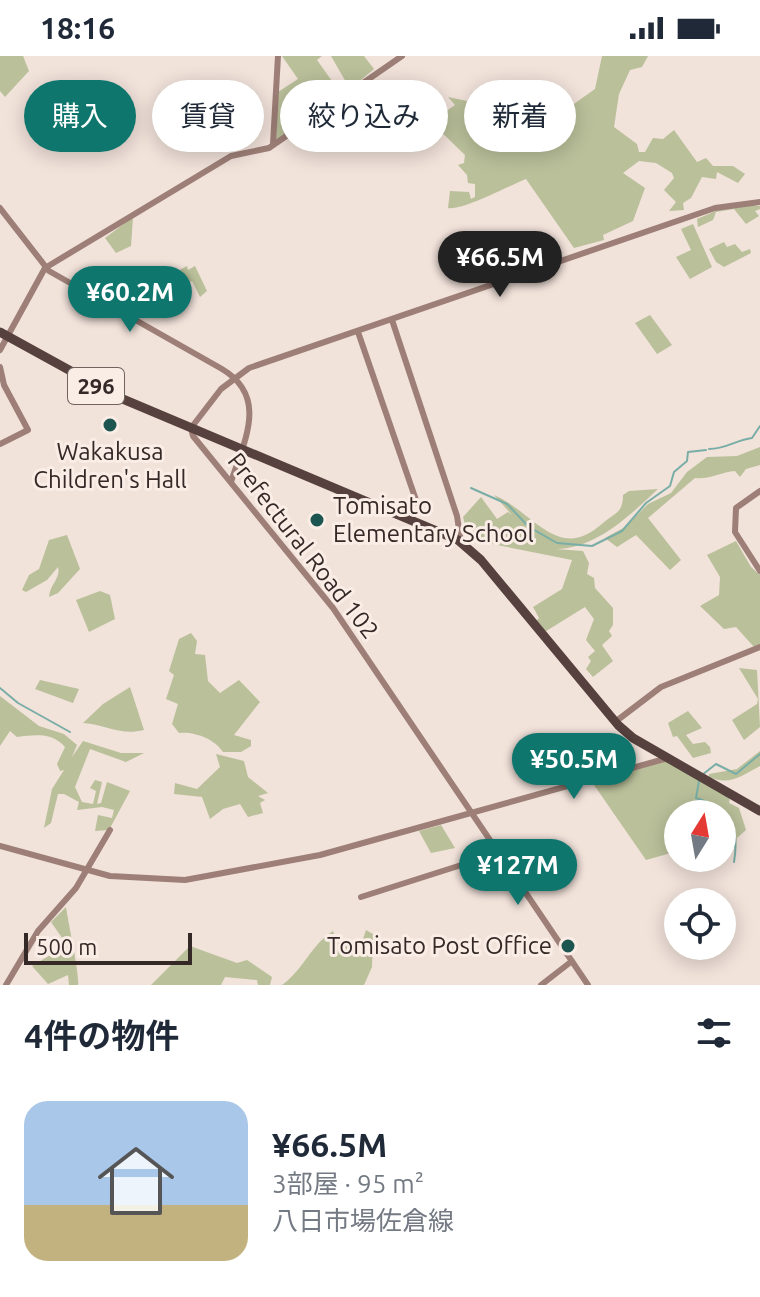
<!DOCTYPE html>
<html lang="ja">
<head>
<meta charset="utf-8">
<style>
  :root { --surface:#fff; --page:#f6f6f7; --text:#1f2937; --muted:#747a83; --accent:#0f766e }
  body { margin:0; font-family:Ubuntu,"Noto Sans JP",sans-serif; background:var(--page); color:var(--text); height:100vh; display:flex; flex-direction:column; font-size:30px; white-space:nowrap }
  * { box-sizing:border-box; margin:0 }
  p { font-size:26px; color:var(--muted) }
  .icon { flex:none; width:44px; height:44px; fill:none; stroke:currentColor; stroke-width:2; stroke-linecap:round; stroke-linejoin:round }
  .map { position:relative; height:929px; overflow:hidden }
  .side { display:flex; flex-direction:column; background:var(--surface); flex:1 }
  .side>* { flex:none }
  .banner { position:absolute; left:24px; top:24px; width:712px; height:72px; display:flex; gap:16px }
  .needle { width:52px; rotate:11deg }
  .tools { position:absolute; left:664px; top:744px; display:grid; gap:16px }
  .tools a { display:grid; place-items:center; width:72px; height:72px; border-radius:50%; background:var(--surface); box-shadow:0 4px 20px #0003; font-size:40px }
  .scale { position:absolute; left:24px; bottom:20px; width:168px; box-sizing:border-box; padding-left:8px; border:4px solid #352927; border-top:0; font-size:22px; line-height:28px; white-space:nowrap; color:#352927; -webkit-text-stroke:6px #f9ede6; paint-order:stroke }
  .price { position:absolute; translate:-50% -68px; padding:0 18px; border-radius:28px; background:var(--accent); color:#fff; font-size:26px; line-height:52px; filter:drop-shadow(0 2px 4px #0008) }
  .price::after { content:''; position:absolute; left:50%; top:48px; width:24px; height:18px; margin-left:-12px; background:inherit; clip-path:polygon(0 0,100% 0,50% 100%) }
  .price.active { background:#222; color:#fff }
  ul { padding:0; list-style:none }
  li { display:flex; align-items:center; gap:24px; height:200px; padding:0 24px }
  li span { display:grid; place-items:center; flex:none; width:224px; height:160px; border-radius:24px; color:#555 }
  li>.icon { margin-inline-start:auto }
  span .icon { width:96px; height:96px; fill:#fffc; stroke-width:1 }
  li b { font-size:34px }
  h2 { display:flex; justify-content:space-between; align-items:center; height:96px; padding:0 24px; font-size:34px }
  .pill { padding:0 28px; border-radius:36px; background:var(--surface); box-shadow:0 4px 20px #0003; font-size:28px; line-height:72px }
  .pill.active { background:var(--accent); color:#fff }
  .status { display:flex; justify-content:space-between; align-items:center; height:56px; padding:0 40px; background:var(--surface); direction:ltr }
  .status svg { height:22px; fill:currentColor }
  .map>svg:first-child { display:block }
  .green { fill:#bac09a }
  .lines { fill:none; stroke-linecap:round; stroke-linejoin:round }
  .stream { stroke:#79aea7; stroke-width:2 }
  .secondary { stroke:#9d7f77; stroke-width:6 }
  .highway { stroke:#56413e; stroke-width:9 }
  .poi-dot { fill:#1d5650; stroke:#f9ede6; stroke-width:3 }
  .labels { text-anchor:middle; stroke-width:6; stroke-linejoin:round; paint-order:stroke }
  .shield { fill:#f9ede6; stroke:#706460; stroke-width:2 }
  .shield-label { font-size:22px; font-weight:bold; fill:#352927 }
  .poi-label { font-size:24px; fill:#352927; stroke:#f9ede6 }
  .street-label { font-size:24px; fill:#352927; stroke:#f9ede6 }
</style>
</head>
<body>
<div class="status"><b>18:16</b><svg viewBox="0 0 49 12"><path d="M0 12V9h3v3zM5 12V6h3v6zM10 12V3h3v9zM15 12V0h3v12zM26 1h20v11H26zM47 4h2v5h-2z"/></svg></div>
<div class="map">
<svg width="760" height="929" viewBox="0 0 760 929">
  <rect width="100%" height="100%" fill="#f1e2da"/>
  <path class="green" d="M0 0H23L29 15 5 41 0 35Z
    M282 0H322L317 4 342 39 320 55 311 43 284 61 292 74 276 85 278 36 298 23Z
    M331 0H364L374 13 350 33Z
    M602 0H648L642 11 630 14 619 38 614 71 637 88 639 96H645L653 82 663 83 674 74 697 106 706 102 713 110H733L745 118 738 127 717 116 716 123 702 121 691 142 683 147 684 154 669 155 676 146 664 134 674 122 672 117 656 107 639 105 623 117 645 132 633 165 603 179 604 184 574 192 526 123C508 130 463 155 448 152L450 135 469 136 471 143 475 141V128L468 127 467 119 458 109 464 107 465 99 434 69 444 61 442 58 455 49 448 41 472 46 478 41 474 49 482 47 472 55 504 81 535 87 561 57 595 33Z
    M504 47 508 50 519 48 513 57 524 56 532 61 530 70 534 75 517 68 514 73H506L510 65 496 56Z
    M748 149 760 150V153L755 155 759 160 746 168 734 153 716 156 713 164 698 171 697 163 718 154Z
    M133 161 131 190 116 197 105 182Z
    M693 168 712 211 690 223 676 201 691 194 681 173Z
    M724 186 727 191 735 188 742 196 750 193 751 197 724 211 716 206 709 193Z
    M187 210 188 214 195 210 207 235 200 241 192 225 184 228 190 246 180 251 165 222Z
    M650 259 672 289 657 298 635 267Z
    M760 391V409L746 413 740 421 735 415C721 416 709 424 695 422L648 462 681 504 670 514 636 479 617 491 605 482 625 471 648 448 671 437 687 416 707 401 737 400Z
    M658 433C629 460 597 492 556 493L583 495 589 507 587 518 594 522 595 532 613 552V569L609 575 612 580 602 589 613 605 593 621 586 613 591 605 588 601 595 595 586 584 594 563 585 551 543 577 534 567 539 562 533 551 562 533 572 504 482 486 467 477 463 461 481 441 497 463 508 456 512 459 494 439C534 456 558 508 603 467 614 457 623 458 623 439L629 435Z
    M67 479 80 513 58 537 49 541C50 528 61 522 58 511L47 524 26 536 22 534 29 519 39 513 49 484Z
    M736 485 751 511 760 519V589L754 591 736 571 724 573 700 550 719 539 720 521 707 499Z
    M100 535 110 539 115 563 89 576 76 544Z
    M191 577 197 585 195 598 205 599 208 625 220 637 239 624 260 646 234 679 251 684V690L241 696H223C215 683 194 675 179 677L172 668 178 648 166 643 174 619 169 615 179 583Z
    M739 612 757 614 760 671 744 684 732 664 757 648 758 643Z
    M40 624 79 633 73 647 35 633Z
    M130 631 144 674C120 680 108 669 83 667L103 648Z
    M0 640 39 670 64 678 77 689 72 701 83 685 121 697H144L126 706 90 693 75 731 82 746 93 748 96 735 90 732 95 724 102 726 97 748 101 747 107 726 130 735 109 774 95 775 98 759 112 762 114 754 102 751 77 754 79 746 64 738H58L51 767 44 772 52 733 64 714 60 715 57 708 65 691C52 676 35 679 17 681L10 675 0 690Z
    M688 655 702 672 686 679 693 688 705 686 710 691 711 697 693 702 677 680 673 681 668 667Z
    M760 695V710C741 720 730 730 709 721V718L737 713Z
    M216 698 244 705 248 721 268 737 258 740 265 744 260 747 263 757 248 761 240 748 223 753 210 763 202 741 174 738 175 727 197 733 220 711Z
    M666 705 730 740 729 747 739 752 746 774 737 782 736 791 722 794V758H678V795L646 804 592 726Z
    M441 769 455 792 431 797 419 775Z
    M66 851C68 866 80 920 78 929H69L68 919 48 928 32 910 67 889 51 866Z
    M366 874 373 878 372 911 364 929H282C304 913 311 889 333 875L337 887 350 884 355 894 360 892Z
    M190 890 237 907 247 904 272 921 270 929H258L257 924 225 921 221 929H151Z"/>
  <g class="lines">
    <path class="stream" d="M709 393C726 393 736 384 752 382L760 370
      M471 432 507 448 529 471 557 487 592 490 622 475 646 447 670 430 674 416 687 405 688 396 706 394
      M0 632 18 647 70 676
      M702 719 716 708 736 718 760 698
      M699 725 696 742C729 752 740 771 734 806"/>
    <path class="secondary" d="M273 88 278 0
      M0 152 49 215 222 313C269 341 244 385 231 426
      M392 264 457 460 461 486
      M358 276 417 447
      M0 294 45 212 231 100 269 92 402 0
      M0 311 4 329 28 374 0 388
      M760 435 736 452 735 476 760 515
      M615 666 661 631 760 591
      M0 790 110 820 185 824 320 799 668 702
      M361 841 499 797
      M6 929 38 875 76 832 110 774
      M541 929 572 905
      M588 929 333 552 193 380 191 372 221 333 249 312 715 152 760 146"/>
    <path class="highway" d="M0 276 118 341 458 484 481 504 618 669 633 682 760 755"/>
  </g>
  <g class="poi-dot">
    <circle cx="110" cy="369" r="8"/>
    <circle cx="317" cy="464" r="8"/>
    <circle cx="568" cy="890" r="8"/>
  </g>
  <g class="labels">
    <rect class="shield" x="68" y="312" width="56" height="36" rx="6"/>
    <g class="shield-label">
      <text x="96" y="338">296</text>
    </g>
    <g class="poi-label">
      <text x="110" y="404">Wakakusa<tspan x="110" dy="28">Children's Hall</tspan></text>
      <text x="333" y="458" text-anchor="start">Tomisato<tspan x="333" dy="28">Elementary School</tspan></text>
      <text x="552" y="898" text-anchor="end">Tomisato Post Office</text>
    </g>
    <g class="street-label">
      <text transform="translate(303 490) rotate(52)" y="8">Prefectural Road 102</text>
    </g>
  </g>
</svg>
<div class="tools">
<a><svg class="needle" viewBox="-14 -14 28 28"><path d="M0-13l5 13h-10z" fill="#e53935"/><path d="M0 13l5-13h-10z" fill="#747a83"/></svg></a>
<a><svg class="icon" aria-label="locate" viewBox="0 0 24 24"><circle cx="12" cy="12" r="6"/><path d="M12 2v4M12 18v4M2 12h4M18 12h4"/></svg></a>
</div>
<div class="scale">500 m</div>
<b class="price active" style="left:500px;top:243px">¥66.5M</b>
<b class="price" style="left:130px;top:278px">¥60.2M</b>
<b class="price" style="left:574px;top:745px">¥50.5M</b>
<b class="price" style="left:518px;top:851px">¥127M</b>
<div class="banner">
<a class="pill active">購入</a>
<a class="pill">賃貸</a>
<a class="pill">絞り込み</a>
<a class="pill">新着</a>
</div>
</div>
<section class="side">
<h2>4件の物件<svg class="icon" aria-label="filters" viewBox="0 0 24 24"><path d="M4 7h16M4 17h16"/><circle cx="9" cy="7" r="2"/><circle cx="15" cy="17" r="2"/></svg></h2>
<ul>
<li><span style="background:linear-gradient(#a9c7e8 65%,#c2b280 0)"><svg class="icon" aria-label="home" viewBox="0 0 24 24"><path d="M3 11l9-7 9 7M6 9v11h12V9"/></svg></span><div><b>¥66.5M</b><p>3部屋 · 95 m²</p><p>八日市場佐倉線</p></div></li>
</ul>
</section>
</body>
</html>
